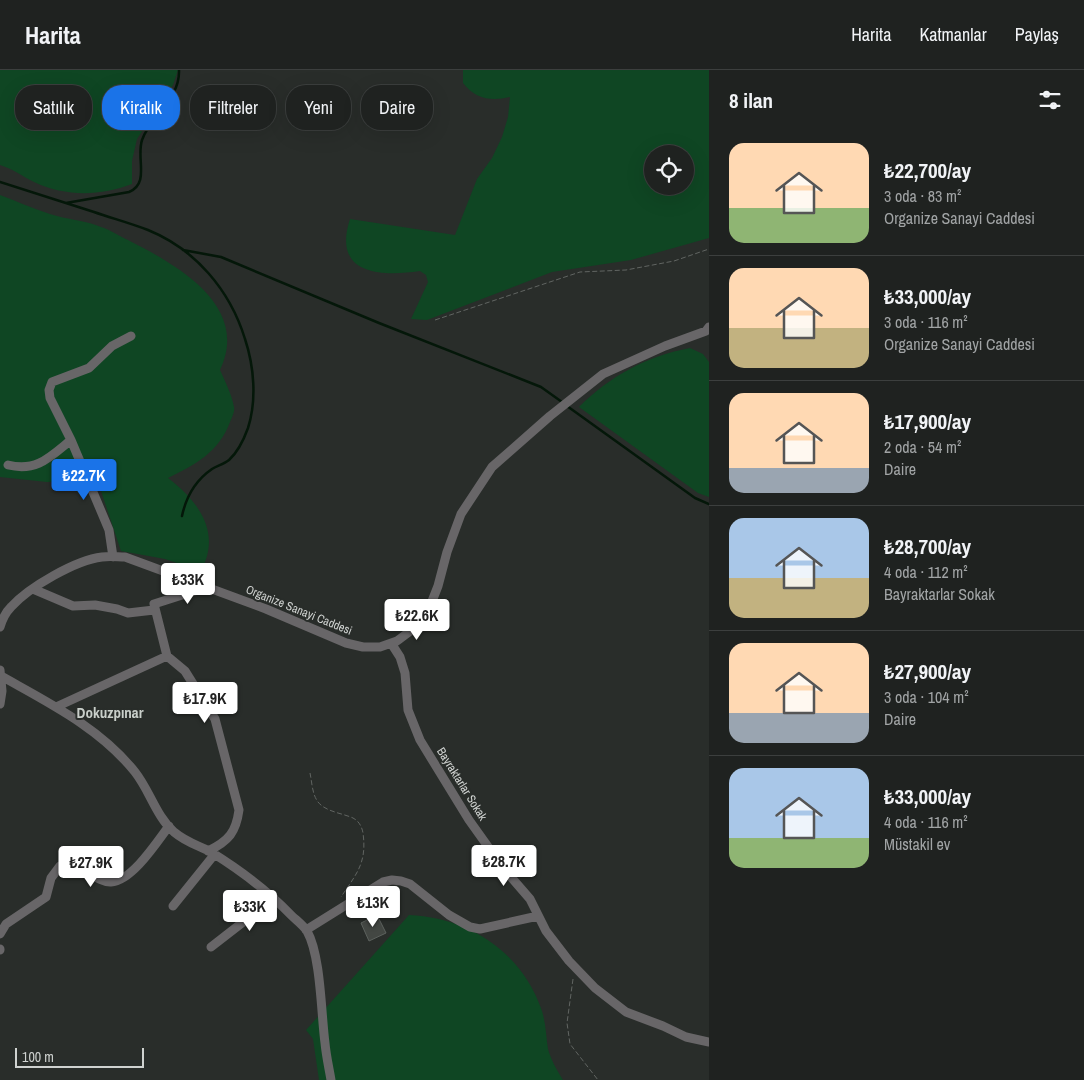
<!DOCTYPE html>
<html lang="tr">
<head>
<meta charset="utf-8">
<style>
  :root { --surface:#1f2220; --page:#2c2f2d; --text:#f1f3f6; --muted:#a1a4a5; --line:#3c3f3e; --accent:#1a73e8 }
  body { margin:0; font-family:"Archivo Narrow",sans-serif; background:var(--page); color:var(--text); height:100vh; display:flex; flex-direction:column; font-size:19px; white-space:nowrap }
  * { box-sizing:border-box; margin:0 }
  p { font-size:16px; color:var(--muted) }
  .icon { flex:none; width:28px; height:28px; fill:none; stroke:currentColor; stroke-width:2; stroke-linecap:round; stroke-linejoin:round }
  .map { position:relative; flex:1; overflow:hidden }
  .details { display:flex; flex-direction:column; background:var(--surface); width:375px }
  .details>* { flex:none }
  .top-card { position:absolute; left:15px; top:15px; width:475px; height:45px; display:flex; gap:10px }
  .buttons { position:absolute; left:644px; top:75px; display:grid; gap:10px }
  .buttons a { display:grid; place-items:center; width:50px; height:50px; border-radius:50%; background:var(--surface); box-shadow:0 5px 20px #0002,0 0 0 1px var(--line); font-size:25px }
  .scale { position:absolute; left:15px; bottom:12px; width:129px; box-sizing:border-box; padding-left:5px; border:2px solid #cfd2d0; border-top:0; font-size:14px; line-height:18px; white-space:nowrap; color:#cfd2d0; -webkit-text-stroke:4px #292d2a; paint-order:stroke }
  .price { position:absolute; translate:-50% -42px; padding:0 11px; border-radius:5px; background:#fff; color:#222; font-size:16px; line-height:32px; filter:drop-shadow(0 1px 2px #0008) }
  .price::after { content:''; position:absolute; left:50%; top:30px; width:15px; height:11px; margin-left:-8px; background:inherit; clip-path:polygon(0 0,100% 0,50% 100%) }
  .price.active { background:var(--accent); color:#fff }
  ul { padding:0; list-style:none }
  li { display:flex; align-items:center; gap:15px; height:125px; padding:0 20px }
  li+li { border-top:1px solid var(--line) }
  li span { display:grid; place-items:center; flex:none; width:140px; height:100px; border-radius:15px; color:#555 }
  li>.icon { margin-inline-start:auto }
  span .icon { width:60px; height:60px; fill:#fffc; stroke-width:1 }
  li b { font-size:21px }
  h2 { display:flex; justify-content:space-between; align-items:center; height:60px; padding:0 20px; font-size:21px }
  .pill { padding:0 18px; border-radius:20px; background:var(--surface); box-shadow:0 5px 20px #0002,0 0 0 1px var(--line); font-size:18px; line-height:45px }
  .pill.active { background:var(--accent); color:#fff }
  header { display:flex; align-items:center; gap:30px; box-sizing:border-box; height:70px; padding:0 25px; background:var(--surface); border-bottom:1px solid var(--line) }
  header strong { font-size:24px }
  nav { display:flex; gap:28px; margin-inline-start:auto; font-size:18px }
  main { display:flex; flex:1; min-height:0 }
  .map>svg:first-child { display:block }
  .green { fill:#0f4623; fill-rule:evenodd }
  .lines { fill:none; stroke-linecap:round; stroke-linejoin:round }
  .stream { stroke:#041709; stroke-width:2.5 }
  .building { fill:#434743; stroke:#5d625e }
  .path { stroke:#616562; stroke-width:1; stroke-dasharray:5 2.5; stroke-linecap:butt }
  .minor { stroke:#686668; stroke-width:9 }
  .labels { text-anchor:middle; stroke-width:4; stroke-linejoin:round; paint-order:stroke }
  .street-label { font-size:12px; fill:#cfd2d0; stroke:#292d2a }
  .quarter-label { font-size:15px; font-weight:bold; fill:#c9cfca; stroke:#292d2a }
</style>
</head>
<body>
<header>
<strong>Harita</strong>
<nav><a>Harita</a><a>Katmanlar</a><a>Paylaş</a></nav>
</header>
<main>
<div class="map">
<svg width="709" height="1010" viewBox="0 0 709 1010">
  <rect width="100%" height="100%" fill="#292d2a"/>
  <path class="green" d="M0 0H178L173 15 137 69 132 91V114C100 126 66 127 34 112 22 106 13 99 0 95Z
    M463 0H709V168L631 190 552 202 427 250 411 249 428 212 426 205 420 201C379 207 332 204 350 149L455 165 477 109 492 88 502 67 508 47 510 27C492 31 476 30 463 13ZM652 84H685V116H652Z
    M0 125C19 132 38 141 57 146 72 150 87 151 101 157 111 160 119 166 128 170 175 194 251 235 220 300 225 311 232 325 234 337 235 341 232 348 230 352 219 382 195 395 168 408 198 431 222 462 201 501L165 489 121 481 97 409 47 412 0 407Z
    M690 278 703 284 709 292V427L698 423 579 337C610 306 647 286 690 278Z
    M409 845C470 848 522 882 542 941 546 954 546 966 548 979 551 990 557 1000 563 1010H319L313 969 306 960Z"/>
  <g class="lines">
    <path class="stream" d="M0 112C31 122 62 132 94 142 111 148 130 153 148 160 195 179 230 220 245 269 254 296 257 330 248 358 244 369 238 382 229 390 224 394 217 396 212 399 196 410 186 427 182 446
      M66 133 129 122C150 113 136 89 142 70 151 44 180 30 179 0
      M183 180 221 187 379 253 541 317 562 332
      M567 336 695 428 709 434"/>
  </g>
  <path class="building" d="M377 845 386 863 369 871 361 853Z"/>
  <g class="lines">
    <path class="path" d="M435 250 580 202 626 200 674 191 709 179
      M310 703C312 712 312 724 318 732 326 742 342 743 353 748 359 751 362 757 363 763 367 793 357 803 341 827
      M573 909 567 953 570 974 598 1010"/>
    <path class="minor" d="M8 395C37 402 50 387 71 370
      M113 487 109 460 71 370 50 328 49 320 52 312 89 298 112 276 131 266
      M207 517 154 534 167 586 185 601 215 649 239 740C236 762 229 771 208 781
      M33 519 73 536 95 535 117 539 128 543 154 540
      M0 557C2 550 5 543 11 537 29 517 76 490 102 487 110 486 118 487 125 487L266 539 346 573 363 577H380L397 571 413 559 427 544 438 516 447 482 461 444 492 397 550 346 603 304 665 276 706 261 709 257
      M391 573 400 587 405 603 408 640 420 670 469 750 504 799 530 829 546 861 569 891 595 918 626 942 663 956 686 967 709 972
      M0 600 2 621 0 634
      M1 606C49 633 100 658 135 702 150 721 156 746 174 762 187 773 198 775 211 782 240 800 267 820 291 845 296 850 303 855 307 861 321 886 321 943 325 973 326 985 329 998 331 1010
      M56 637 167 586
      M173 836 214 785
      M306 860 383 812 392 810 401 811 410 814 449 845 470 857 480 859 538 846
      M0 864 6 854 46 827 51 808 60 796C79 787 94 813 111 812 132 811 157 772 169 756
      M211 877 274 828
      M0 879V880"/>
  </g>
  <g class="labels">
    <g class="street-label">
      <text transform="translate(299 540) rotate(22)" y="4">Organize Sanayi Caddesi</text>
      <text transform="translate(462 714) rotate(58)" y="4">Bayraktarlar Sokak</text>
    </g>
    <g class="quarter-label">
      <text x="110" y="648">Dokuzpınar</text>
    </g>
  </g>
</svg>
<div class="buttons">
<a><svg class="icon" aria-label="locate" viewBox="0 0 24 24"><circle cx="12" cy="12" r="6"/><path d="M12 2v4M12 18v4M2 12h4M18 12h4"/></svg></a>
</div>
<div class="scale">100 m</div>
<b class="price active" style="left:84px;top:431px">₺22.7K</b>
<b class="price" style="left:188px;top:535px">₺33K</b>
<b class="price" style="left:417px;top:571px">₺22.6K</b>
<b class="price" style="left:205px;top:654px">₺17.9K</b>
<b class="price" style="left:504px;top:817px">₺28.7K</b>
<b class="price" style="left:91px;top:818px">₺27.9K</b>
<b class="price" style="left:373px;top:858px">₺13K</b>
<b class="price" style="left:250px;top:862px">₺33K</b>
<div class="top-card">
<a class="pill">Satılık</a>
<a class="pill active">Kiralık</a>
<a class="pill">Filtreler</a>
<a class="pill">Yeni</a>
<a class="pill">Daire</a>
</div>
</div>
<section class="details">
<h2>8 ilan<svg class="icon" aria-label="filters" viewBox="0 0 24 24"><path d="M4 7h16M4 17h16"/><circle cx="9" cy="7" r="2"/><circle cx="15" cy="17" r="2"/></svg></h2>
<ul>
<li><span style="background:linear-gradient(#ffd9b3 65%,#8fb573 0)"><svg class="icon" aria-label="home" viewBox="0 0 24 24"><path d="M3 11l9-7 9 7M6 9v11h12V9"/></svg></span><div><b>₺22,700/ay</b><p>3 oda · 83 m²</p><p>Organize Sanayi Caddesi</p></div></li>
<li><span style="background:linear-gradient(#ffd9b3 60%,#c2b280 0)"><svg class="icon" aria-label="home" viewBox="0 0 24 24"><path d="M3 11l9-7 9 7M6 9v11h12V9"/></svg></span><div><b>₺33,000/ay</b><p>3 oda · 116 m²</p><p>Organize Sanayi Caddesi</p></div></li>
<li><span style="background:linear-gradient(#ffd9b3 75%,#9aa5b1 0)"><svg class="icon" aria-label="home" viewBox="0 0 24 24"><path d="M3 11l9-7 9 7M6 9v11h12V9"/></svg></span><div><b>₺17,900/ay</b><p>2 oda · 54 m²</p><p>Daire</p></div></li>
<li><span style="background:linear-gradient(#a9c7e8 60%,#c2b280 0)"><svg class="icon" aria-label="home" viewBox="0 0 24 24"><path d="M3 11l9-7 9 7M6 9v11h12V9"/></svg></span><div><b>₺28,700/ay</b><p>4 oda · 112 m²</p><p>Bayraktarlar Sokak</p></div></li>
<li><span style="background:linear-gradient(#ffd9b3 70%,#9aa5b1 0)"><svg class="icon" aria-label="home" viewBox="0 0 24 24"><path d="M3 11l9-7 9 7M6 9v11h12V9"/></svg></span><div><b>₺27,900/ay</b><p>3 oda · 104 m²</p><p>Daire</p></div></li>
<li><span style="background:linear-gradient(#a9c7e8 70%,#8fb573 0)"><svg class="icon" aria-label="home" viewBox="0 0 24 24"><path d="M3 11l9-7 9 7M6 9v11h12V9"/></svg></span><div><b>₺33,000/ay</b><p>4 oda · 116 m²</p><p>Müstakil ev</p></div></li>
</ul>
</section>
</main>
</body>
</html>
